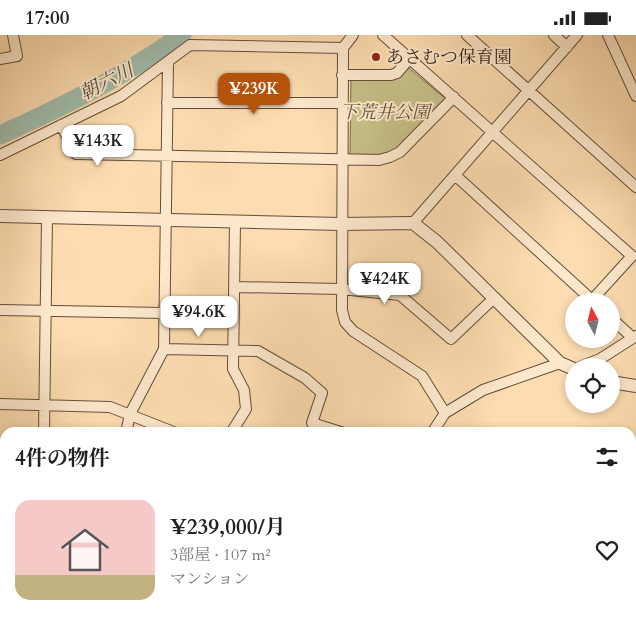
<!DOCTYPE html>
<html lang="ja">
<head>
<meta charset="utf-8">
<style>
  :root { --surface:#fff; --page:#f6f6f6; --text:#222; --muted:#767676; --line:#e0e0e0; --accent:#b45309 }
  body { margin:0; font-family:Cardo,"Noto Serif JP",serif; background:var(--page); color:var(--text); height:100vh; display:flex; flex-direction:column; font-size:19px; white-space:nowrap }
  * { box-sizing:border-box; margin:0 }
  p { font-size:16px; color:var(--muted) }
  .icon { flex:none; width:28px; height:28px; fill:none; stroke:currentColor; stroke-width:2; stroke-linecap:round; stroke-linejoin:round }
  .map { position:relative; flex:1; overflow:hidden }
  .side { position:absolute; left:0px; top:392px; width:636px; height:196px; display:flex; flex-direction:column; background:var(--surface); border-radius:15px 15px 0 0; box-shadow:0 2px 8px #0003 }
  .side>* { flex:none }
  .needle { width:32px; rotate:353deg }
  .buttons { position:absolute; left:565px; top:258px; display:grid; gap:10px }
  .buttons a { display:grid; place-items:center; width:55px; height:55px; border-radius:50%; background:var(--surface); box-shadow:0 2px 8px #0003; font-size:25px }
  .price { position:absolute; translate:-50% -42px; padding:0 11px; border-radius:10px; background:#fff; color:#222; font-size:16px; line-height:32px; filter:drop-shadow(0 1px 2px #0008) }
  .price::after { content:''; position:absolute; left:50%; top:30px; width:15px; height:11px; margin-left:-8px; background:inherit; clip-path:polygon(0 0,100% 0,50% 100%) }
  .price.current { background:var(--accent); color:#fff }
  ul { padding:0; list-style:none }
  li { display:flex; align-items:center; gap:15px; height:125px; padding:0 15px }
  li+li { border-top:1px solid var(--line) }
  li span { display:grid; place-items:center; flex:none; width:140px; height:100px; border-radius:15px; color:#555 }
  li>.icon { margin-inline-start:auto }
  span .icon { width:60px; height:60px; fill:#fffc; stroke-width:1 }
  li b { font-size:21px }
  h2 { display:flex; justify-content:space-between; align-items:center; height:60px; padding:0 15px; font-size:21px }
  .status { display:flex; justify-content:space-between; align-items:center; height:35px; padding:0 25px; background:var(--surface); direction:ltr }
  .status svg { height:14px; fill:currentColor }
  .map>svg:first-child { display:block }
  .green { fill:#c6be86; stroke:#7b6e4c }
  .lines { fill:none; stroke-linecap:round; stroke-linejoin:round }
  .river { stroke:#9fbbac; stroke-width:19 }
  .minor-casing { stroke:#634e3a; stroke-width:12 }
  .tertiary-casing { stroke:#634e3a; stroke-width:14 }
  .minor { stroke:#fde8cc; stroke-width:10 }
  .tertiary { stroke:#fde8cc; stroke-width:12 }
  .poi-dot { fill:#8f2418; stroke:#fde8cc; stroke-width:2 }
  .labels { text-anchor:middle; stroke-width:4; stroke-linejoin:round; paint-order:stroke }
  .poi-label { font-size:18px; fill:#301f12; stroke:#fde8cc; text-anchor:start }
  .park-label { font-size:18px; font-style:italic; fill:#5d4f35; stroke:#fde8cc }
  .water-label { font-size:19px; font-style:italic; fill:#514e40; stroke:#fde8cc }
</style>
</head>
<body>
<div class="status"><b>17:00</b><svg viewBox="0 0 49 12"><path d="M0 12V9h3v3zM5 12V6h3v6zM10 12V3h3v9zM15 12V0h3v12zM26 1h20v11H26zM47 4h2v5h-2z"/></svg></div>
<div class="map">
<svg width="636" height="588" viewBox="0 0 636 588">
  <rect width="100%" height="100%" fill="#fcdcb0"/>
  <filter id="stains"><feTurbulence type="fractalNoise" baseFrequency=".004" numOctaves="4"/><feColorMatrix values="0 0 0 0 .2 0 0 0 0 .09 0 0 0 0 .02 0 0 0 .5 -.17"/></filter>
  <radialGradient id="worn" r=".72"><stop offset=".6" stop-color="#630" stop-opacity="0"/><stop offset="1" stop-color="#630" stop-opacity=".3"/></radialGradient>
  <path class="green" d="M409 33 447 65 397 115 385 120H350L351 41 394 43Z"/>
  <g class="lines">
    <path class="river" d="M0 100C63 72 126 40 182 0"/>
    <defs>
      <path id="minor" d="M353 0 343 13 342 275 345 287 353 296 422 341 445 378
        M383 0 632 221 592 265
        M467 0 636 152
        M554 0 567 12
        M608 0 636 61
        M0 24 17 21 13 0
        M342 40H391L397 38 409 24
        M167 68H342
        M61 90 76 119 379 125 390 122 400 117 454 62
        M0 120 121 61 190 10 343 13
        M455 140 593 266
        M413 188 577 0
        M234 252 341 254 400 260 451 304 494 263
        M0 275 164 278
        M611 283 633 303
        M164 314 258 316 305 343 322 358 312 388 344 398
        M582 331 600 324 636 301
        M0 369 110 372 176 398
        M44 398 47 182
        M126 398 130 379 164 314 168 28
        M231 398 246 374 244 355 233 334 235 186
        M432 398 445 378 483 355 560 328
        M631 446 636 445
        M461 584 462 588
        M41 588V584
        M106 588 107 584
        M185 588 186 584
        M352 588 353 584"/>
      <path id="tertiary" d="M0 181 341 189 413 188 437 207 560 328 574 334
        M611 347 636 351
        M631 534H636"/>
    </defs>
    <use href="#minor" class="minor-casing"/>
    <use href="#tertiary" class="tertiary-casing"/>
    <use href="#minor" class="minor"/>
    <use href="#tertiary" class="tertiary"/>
  </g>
  <circle class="poi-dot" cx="376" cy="22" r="5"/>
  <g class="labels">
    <g class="poi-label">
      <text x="386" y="28">あさむつ保育園</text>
    </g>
    <g class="park-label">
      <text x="385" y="83">下荒井公園</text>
    </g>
    <g class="water-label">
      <text transform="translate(106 46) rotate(-27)" y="7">朝六川</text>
    </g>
  </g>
  <rect width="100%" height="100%" filter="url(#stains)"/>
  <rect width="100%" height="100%" fill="url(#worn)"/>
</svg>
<div class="buttons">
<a><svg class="needle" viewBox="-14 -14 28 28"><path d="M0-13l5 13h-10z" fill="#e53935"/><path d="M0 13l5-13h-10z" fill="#767676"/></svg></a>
<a><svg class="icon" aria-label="locate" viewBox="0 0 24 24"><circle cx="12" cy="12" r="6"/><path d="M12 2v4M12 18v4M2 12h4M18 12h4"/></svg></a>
</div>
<b class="price current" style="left:254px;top:80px">¥239K</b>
<b class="price" style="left:98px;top:132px">¥143K</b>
<b class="price" style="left:385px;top:270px">¥424K</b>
<b class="price" style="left:199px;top:303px">¥94.6K</b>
<section class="side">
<h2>4件の物件<svg class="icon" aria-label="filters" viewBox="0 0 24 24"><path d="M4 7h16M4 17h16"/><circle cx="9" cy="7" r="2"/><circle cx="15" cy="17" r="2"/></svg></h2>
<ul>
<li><span style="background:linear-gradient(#f6c9c9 75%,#c2b280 0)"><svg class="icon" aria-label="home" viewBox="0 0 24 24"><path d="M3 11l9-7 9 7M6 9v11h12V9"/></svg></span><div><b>¥239,000/月</b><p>3部屋 · 107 m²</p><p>マンション</p></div><svg class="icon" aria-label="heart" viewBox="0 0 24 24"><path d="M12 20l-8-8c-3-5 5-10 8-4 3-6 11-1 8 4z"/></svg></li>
</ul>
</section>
</div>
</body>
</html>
